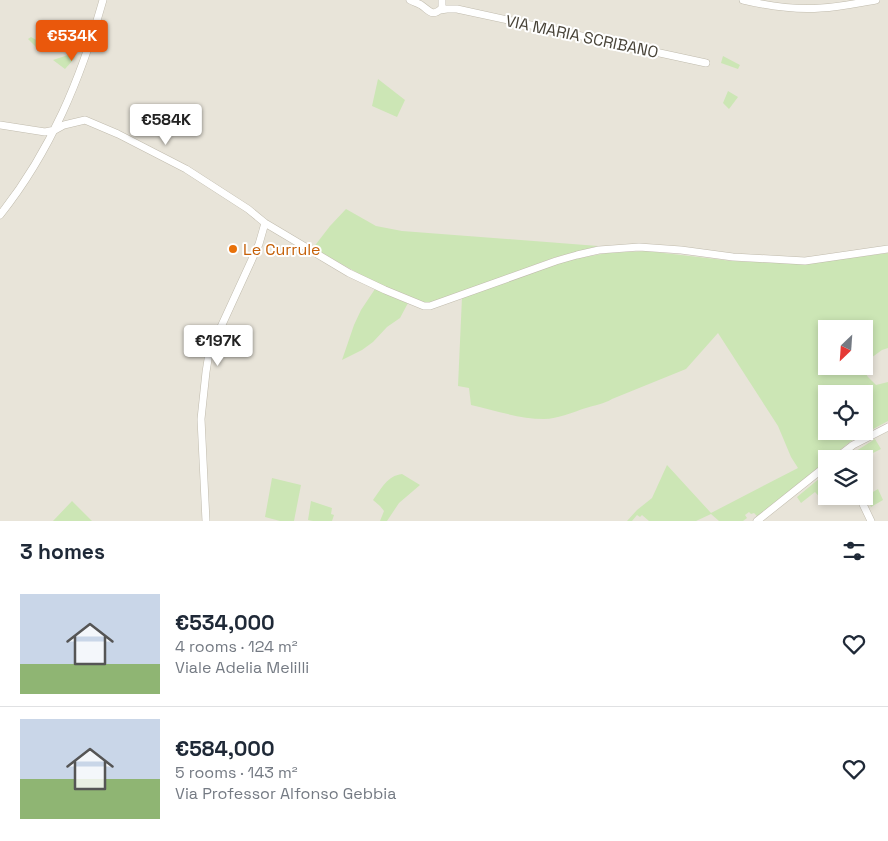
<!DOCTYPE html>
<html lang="en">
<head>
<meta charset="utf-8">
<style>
  :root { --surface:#fff; --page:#f2f2f3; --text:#1f2937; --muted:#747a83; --line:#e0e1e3; --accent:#ea580c }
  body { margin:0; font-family:"Space Grotesk",sans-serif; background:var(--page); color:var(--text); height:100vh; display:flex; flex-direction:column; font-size:19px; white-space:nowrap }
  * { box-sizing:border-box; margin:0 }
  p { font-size:16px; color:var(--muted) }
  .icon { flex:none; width:28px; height:28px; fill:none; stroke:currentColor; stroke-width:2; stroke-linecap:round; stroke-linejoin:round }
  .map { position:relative; height:521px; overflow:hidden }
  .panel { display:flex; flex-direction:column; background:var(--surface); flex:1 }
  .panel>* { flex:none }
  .needle { width:32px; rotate:205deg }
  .fabs { position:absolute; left:818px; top:320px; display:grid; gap:10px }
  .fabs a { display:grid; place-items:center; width:55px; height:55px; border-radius:0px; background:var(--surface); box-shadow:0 2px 8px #0003; font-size:25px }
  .price { position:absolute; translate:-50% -42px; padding:0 11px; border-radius:5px; background:#fff; color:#222; font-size:16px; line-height:32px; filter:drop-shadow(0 1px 2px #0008) }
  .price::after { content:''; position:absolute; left:50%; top:30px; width:15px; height:11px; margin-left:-8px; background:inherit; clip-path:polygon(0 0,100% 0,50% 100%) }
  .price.active { background:var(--accent); color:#fff }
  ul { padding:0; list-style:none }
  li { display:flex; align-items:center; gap:15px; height:125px; padding:0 20px }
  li+li { border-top:1px solid var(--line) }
  li span { display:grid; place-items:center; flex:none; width:140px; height:100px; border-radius:0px; color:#555 }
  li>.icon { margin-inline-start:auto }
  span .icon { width:60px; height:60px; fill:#fffc; stroke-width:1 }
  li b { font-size:21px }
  h2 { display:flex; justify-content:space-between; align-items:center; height:60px; padding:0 20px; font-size:21px }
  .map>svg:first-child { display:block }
  .residential { fill:#e8e4d9; fill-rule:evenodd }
  .green { fill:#cce6b5; fill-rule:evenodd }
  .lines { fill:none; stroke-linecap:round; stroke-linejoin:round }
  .minor-casing { stroke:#c0bbad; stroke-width:8 }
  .minor { stroke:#fff; stroke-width:7 }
  .food-dot { fill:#e8710a; stroke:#fff; stroke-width:2 }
  .labels { text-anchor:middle; stroke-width:4; stroke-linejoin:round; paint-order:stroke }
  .street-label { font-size:16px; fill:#484338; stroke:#fff }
  .food-label { font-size:16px; fill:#c56008; stroke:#fff; text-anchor:start }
</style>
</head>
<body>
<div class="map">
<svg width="888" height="521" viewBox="0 0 888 521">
  <rect width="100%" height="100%" fill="#f4f2ea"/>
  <path class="residential" d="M0 0H888V521H0ZM826 329H864V366H826ZM826 394H864V431H826ZM826 459H864V496H826Z"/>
  <path class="green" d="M31 37 45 45 44 52 36 47 28 39Z
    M74 53H76L74 59 65 69 53 60Z
    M723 56 740 65 738 69 721 63Z
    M378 79 405 100 397 117 372 106Z
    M728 91 738 97 729 109 723 103Z
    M346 209 376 226 402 231 598 246 553 258 432 303H423L390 290 363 276 313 248 330 226Z
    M647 251 732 261 802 264 888 253V348L882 350 864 363V329H826V366H860L868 377 876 385 888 382V421L851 441 829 459H826V461L765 512 757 516 754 513 751 514 749 512 745 515 747 518 743 521H719L711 514 696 521H649L642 515 640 517 637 515 632 521H627L637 510 652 498 667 465 711 513 798 468 791 457 778 426 718 333 686 369 612 399C604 404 595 405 586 408 573 412 558 419 544 419 519 419 494 410 471 405L469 388 458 386 462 297 569 260 607 253ZM826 394H864V431H826Z
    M375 289 408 303 400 318 387 327 373 342 362 350 342 360 354 325 361 310Z
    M875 439 881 449 871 454 868 452 862 459H849L850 455 853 453Z
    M826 473V479L822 482 824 485 820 489 828 501 825 503 815 492 801 503 797 497Z
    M402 474 420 485 399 503 387 521H380L384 511 380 506 373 500C382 488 387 476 402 474Z
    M272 478 301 485 294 521H280L265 517Z
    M878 489 883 500 871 507 866 496Z
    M72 501 92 521H53Z
    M311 501 332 508 331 514 334 515 332 521H313L308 520Z"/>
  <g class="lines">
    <defs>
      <path id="minor" d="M410 0C413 2 418 3 421 5 429 10 432 18 442 8V0
        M743 0C768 6 795 10 821 8 840 7 858 3 876 0
        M440 10 447 9H457L706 63
        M0 125 45 132 55 130 64 125 85 120 118 134 186 169 248 209 265 223 349 273 385 290 424 306H430L556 261 577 255 599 250 639 247 681 250 733 257 805 261 888 249
        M0 215C51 151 81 78 103 0
        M835 459 853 445 888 427
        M859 496 871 521
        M206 521 201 419 206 372 209 353 259 244 265 223
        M757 521 826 466"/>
    </defs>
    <use href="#minor" class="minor-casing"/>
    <use href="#minor" class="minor"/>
  </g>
  <circle class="food-dot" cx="233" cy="249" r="5"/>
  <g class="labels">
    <g class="street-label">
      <text transform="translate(582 36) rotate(12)" y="6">VIA MARIA SCRIBANO</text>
    </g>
    <g class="food-label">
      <text x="243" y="255">Le Currule</text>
    </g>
  </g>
</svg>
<div class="fabs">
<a><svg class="needle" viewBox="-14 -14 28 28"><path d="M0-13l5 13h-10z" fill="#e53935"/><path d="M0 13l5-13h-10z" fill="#747a83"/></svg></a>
<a><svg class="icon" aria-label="locate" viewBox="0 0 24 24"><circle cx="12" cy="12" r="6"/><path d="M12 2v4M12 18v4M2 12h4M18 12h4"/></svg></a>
<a><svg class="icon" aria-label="layers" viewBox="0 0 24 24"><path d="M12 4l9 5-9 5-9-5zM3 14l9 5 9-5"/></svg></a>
</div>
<b class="price active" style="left:72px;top:62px">€534K</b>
<b class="price" style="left:166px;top:146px">€584K</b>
<b class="price" style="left:218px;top:367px">€197K</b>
</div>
<section class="panel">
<h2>3 homes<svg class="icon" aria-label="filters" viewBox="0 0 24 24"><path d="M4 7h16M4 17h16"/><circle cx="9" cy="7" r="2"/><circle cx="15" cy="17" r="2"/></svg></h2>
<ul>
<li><span style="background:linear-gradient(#c9d6e8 70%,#8fb573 0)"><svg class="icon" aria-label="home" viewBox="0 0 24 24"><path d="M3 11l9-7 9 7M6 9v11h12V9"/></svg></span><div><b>€534,000</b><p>4 rooms · 124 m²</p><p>Viale Adelia Melilli</p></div><svg class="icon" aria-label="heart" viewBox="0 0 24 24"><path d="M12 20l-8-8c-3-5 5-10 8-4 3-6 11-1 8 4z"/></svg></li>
<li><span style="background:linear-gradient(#c9d6e8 60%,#8fb573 0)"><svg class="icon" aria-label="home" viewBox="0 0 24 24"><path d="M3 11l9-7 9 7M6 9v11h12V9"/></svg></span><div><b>€584,000</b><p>5 rooms · 143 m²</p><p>Via Professor Alfonso Gebbia</p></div><svg class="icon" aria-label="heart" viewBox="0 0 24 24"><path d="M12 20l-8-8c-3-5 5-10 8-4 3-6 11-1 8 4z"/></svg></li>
</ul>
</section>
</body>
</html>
